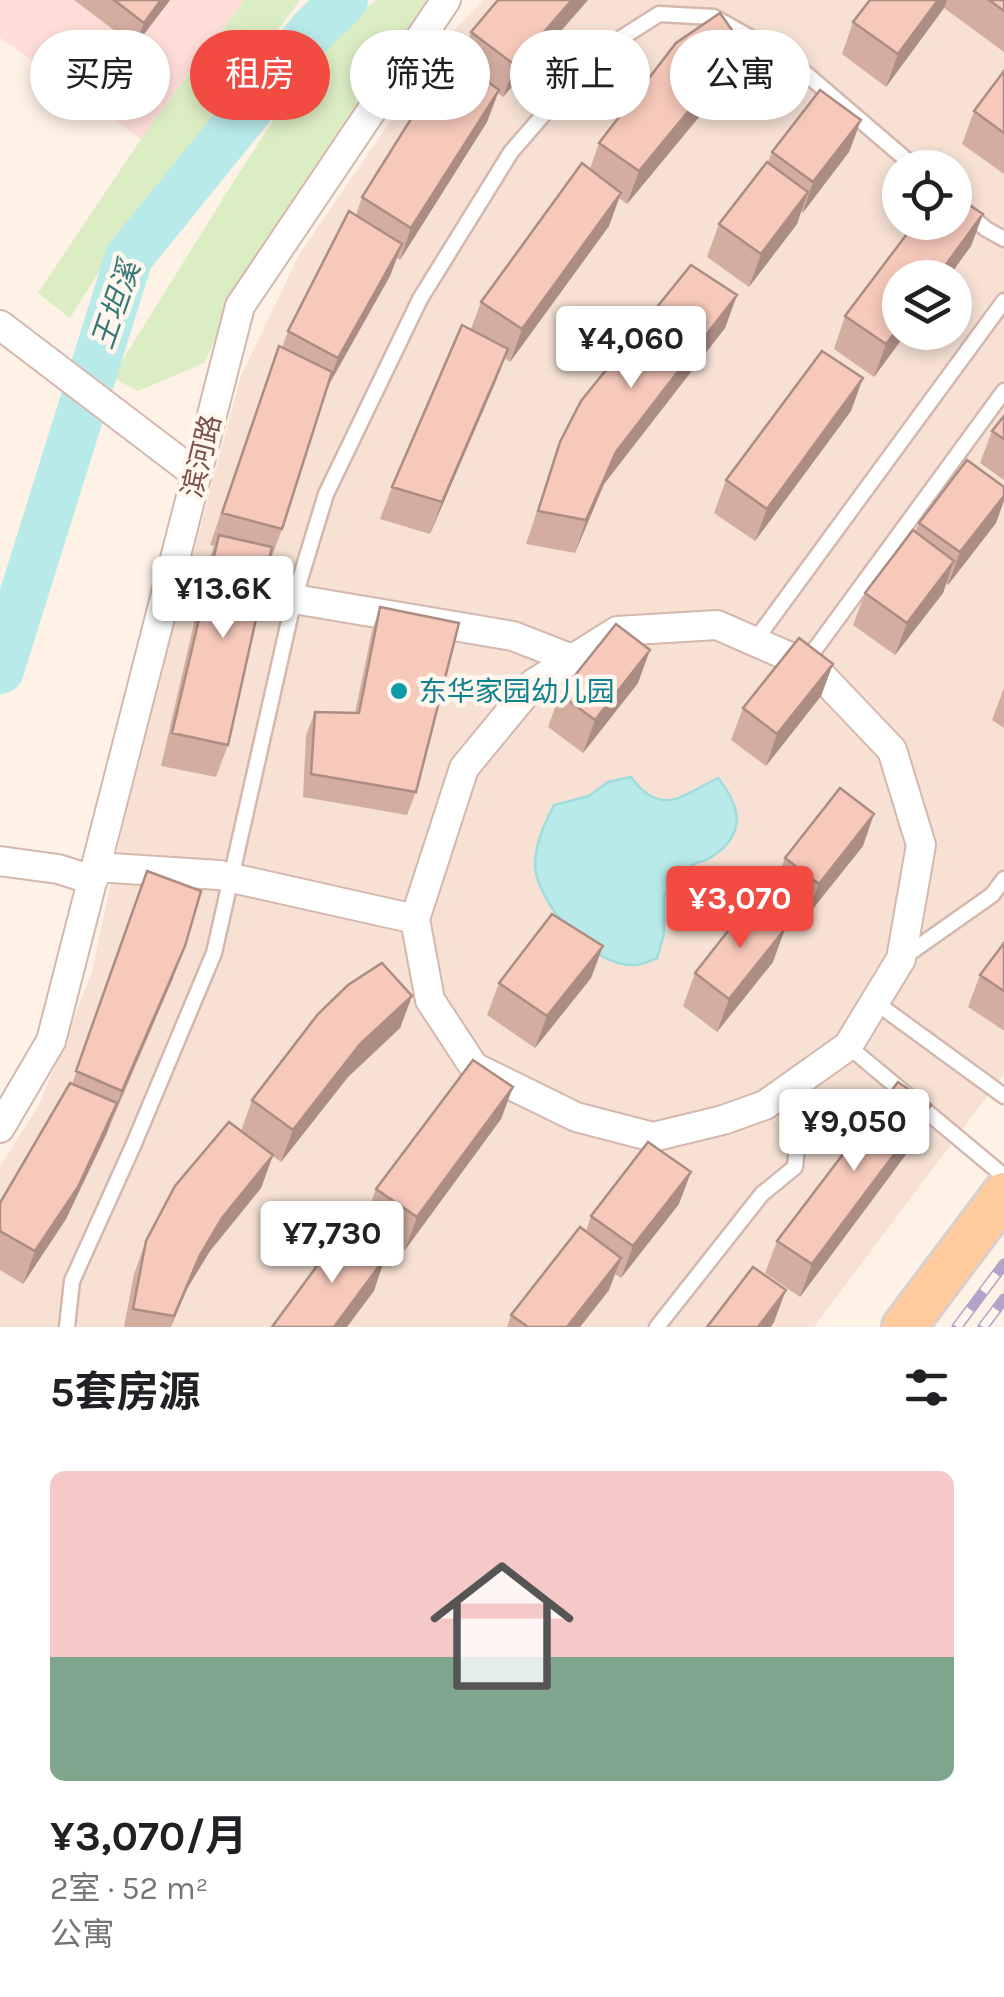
<!DOCTYPE html>
<html lang="zh">
<head>
<meta charset="utf-8">
<style>
  :root { --surface:#fff; --page:#f2f2f2; --text:#202124; --muted:#757577; --accent:#f24c42 }
  body { margin:0; font-family:Karla,"Noto Sans SC",sans-serif; background:var(--page); color:var(--text); height:100vh; display:flex; flex-direction:column; font-size:38px; white-space:nowrap }
  * { box-sizing:border-box; margin:0 }
  p { font-size:32px; color:var(--muted) }
  .icon { flex:none; width:55px; height:55px; fill:none; stroke:currentColor; stroke-width:2; stroke-linecap:round; stroke-linejoin:round }
  .map { position:relative; height:1327px; overflow:hidden }
  .side { display:flex; flex-direction:column; background:var(--surface); flex:1 }
  .side>* { flex:none }
  .top-card { position:absolute; left:30px; top:30px; width:945px; height:90px; display:flex; gap:20px }
  .controls { position:absolute; left:882px; top:150px; display:grid; gap:20px }
  .controls a { display:grid; place-items:center; width:90px; height:90px; border-radius:50%; background:var(--surface); box-shadow:0 5px 15px #0003; font-size:50px }
  .price { position:absolute; translate:-50% -85px; padding:0 22px; border-radius:10px; background:#fff; color:#222; font-size:32px; line-height:65px; filter:drop-shadow(0 2px 5px #0008) }
  .price::after { content:''; position:absolute; left:50%; top:60px; width:30px; height:22px; margin-left:-15px; background:inherit; clip-path:polygon(0 0,100% 0,50% 100%) }
  .price.active { background:var(--accent); color:#fff }
  ul { padding:0; list-style:none }
  li { display:grid; align-content:center; gap:20px; height:530px; padding:0 50px }
  li span { display:grid; place-items:center; height:310px; border-radius:15px; color:#555 }
  li>.icon { margin-inline-start:auto }
  span .icon { width:180px; height:180px; fill:#fffc; stroke-width:1 }
  li b { font-size:42px }
  h2 { display:flex; justify-content:space-between; align-items:center; height:120px; padding:0 50px; font-size:42px }
  .tag { padding:0 35px; border-radius:45px; background:var(--surface); box-shadow:0 5px 15px #0003; font-size:35px; line-height:90px }
  .tag.active { background:var(--accent); color:#fff }
  .map>svg:first-child { display:block }
  .residential { fill:#f6e1d4; fill-rule:evenodd }
  .commercial { fill:#ffded9 }
  .green { fill:#dbedc3 }
  .water { fill:#b8eae9; stroke:#9edddc; stroke-width:2.5 }
  .lines { fill:none; stroke-linecap:round; stroke-linejoin:round }
  .river { stroke:#b8eae9; stroke-width:48 }
  .service-casing { stroke:#d4b8ad; stroke-width:19 }
  .minor-casing { stroke:#d4b8ad; stroke-width:32 }
  .primary-casing { stroke:#dacfcc; stroke-width:48 }
  .service { stroke:#fff; stroke-width:14 }
  .minor { stroke:#fff; stroke-width:28 }
  .primary { stroke:#ffca9c; stroke-width:42 }
  .rail-casing { stroke:#b1a3ca; stroke-width:11 }
  .rail { stroke:#fff6ee; stroke-width:8; stroke-dasharray:22; stroke-linecap:butt }
  .wall { fill:#d4ada1 }
  .shaded-wall { fill:#ac8d83 }
  .building { fill:#f6c9bb; stroke:#ac8d83; stroke-width:2.5 }
  .culture-dot { fill:#0f9aa8; stroke:#fff6ee; stroke-width:4 }
  .labels { text-anchor:middle; stroke-width:9; stroke-linejoin:round; paint-order:stroke }
  .street-label { font-size:28px; fill:#7a5248; stroke:#fff6ee }
  .culture-label { font-size:28px; fill:#0d838f; stroke:#fff6ee; text-anchor:start }
  .water-label { font-size:30px; font-style:italic; fill:#377979; stroke:#fff6ee }
</style>
</head>
<body>
<div class="map">
<svg width="1004" height="1327" viewBox="0 0 1004 1327">
  <rect width="100%" height="100%" fill="#fef1e6"/>
  <path class="residential" d="M484 0H968L1004 26V1074L814 1327H0V1167L40 1103 92 972 131 787 241 376 299 255 450 34ZM900 168H955V222H900ZM900 278H955V332H900Z"/>
  <path class="commercial" d="M0 0H244L141 139 0 38Z"/>
  <path class="green" d="M244 0H300L98 273 70 318 38 293 141 139Z
    M377 0H442L249 269 204 363 138 391 112 377 237 176 332 31Z"/>
  <path class="water" d="M631 777C661 818 681 796 718 778 742 808 747 836 708 859 699 864 701 859 693 865 682 873 673 885 664 895V934L657 958C649 961 642 965 634 965 594 967 544 910 536 873 532 849 544 825 554 805L589 796 608 782Z"/>
  <g class="lines">
    <path class="river" d="M0 670 129 257 313 30 344 0"/>
    <defs>
      <path id="service" d="M955 202 986 229 1004 239
        M754 642 1004 301
        M805 663 1004 391
        M901 959 992 895 1004 879
        M875 1002 1004 1096
        M848 1046 1004 1176
        M67 1327 72 1281 133 1146 214 953 294 599 326 494 420 299 511 152 596 54 659 14 714 17 790 60 916 168
        M657 1327 762 1194 795 1167 800 1116 792 1086"/>
      <path id="minor" d="M0 325 197 475
        M294 599 513 636 572 659
        M717 625 813 667 892 750 921 845 901 959 848 1046 765 1105 723 1120 653 1137 576 1117 474 1067 430 1000 415 919 464 768 534 683 617 631Z
        M0 861 58 869 93 880
        M96 867 219 875 415 919
        M0 1128 51 1041 240 306 446 0"/>
      <path id="primary" d="M904 1327 1004 1194"/>
    </defs>
    <use href="#service" class="service-casing"/>
    <use href="#minor" class="minor-casing"/>
    <use href="#primary" class="primary-casing"/>
    <use href="#service" class="service"/>
    <use href="#minor" class="minor"/>
    <use href="#primary" class="primary"/>
    <defs>
      <path id="rail" d="M957 1327 1004 1264
        M983 1327 1004 1299"/>
    </defs>
    <use href="#rail" class="rail-casing"/>
    <use href="#rail" class="rail"/>
  </g>
  <path class="wall" d="M74 0H170L135 46Z
    M498 0H588L503 97 498 93 487 122 400 260 397 258 390 276 327 387 282 529 270 562 269 561 228 745 216 777 161 766 207 567 214 546 210 545 267 379 282 348 288 331 356 215 362 197 460 62 471 32Z
    M870 0H1004V52L944 8 886 87 842 54 853 22Z
    M1004 71V174L962 144 974 111Z
    M738 88 699 117 627 204 619 198 609 226 510 362 505 358 430 534 380 519 392 487 471 329 481 302 590 169 599 143Z
    M861 120 849 152 800 214 797 224 749 287 707 257 719 224 768 162 772 152Z
    M983 214 971 246 900 332H907L874 377 834 349 845 316Z
    M737 295 725 328 604 484 575 553 526 544 560 442Z
    M851 411 755 541 714 513 726 480Z
    M1004 416V480L980 463 992 431Z
    M919 523H996L948 585 946 583 943 593 895 655 853 625 865 593 915 532Z
    M380 607 416 792 407 815 303 797 306 735 315 712 355 713 372 631Z
    M833 664 821 696 766 766 731 740 743 708Z
    M638 683 583 753 548 727 560 694Z
    M1004 688V728L992 720Z
    M863 846 807 916 773 890 785 858Z
    M147 871 173 978 106 1135 66 1219 23 1284 0 1270V1203L72 1084Z
    M1004 943V1030H1003L968 1007 980 975Z
    M603 946 591 978 535 1048 487 1015 499 983Z
    M773 962 717 1032 683 1006 695 973Z
    M412 996 400 1028 348 1077 281 1162 273 1156 261 1188 210 1251 188 1287 171 1327H124L134 1274 146 1241 241 1131 252 1100Z
    M513 1087 501 1119 405 1250 364 1221 376 1189Z
    M931 1105 919 1137 800 1297 765 1273 777 1241Z
    M679 1204 621 1278 615 1274 609 1290 580 1327H507L511 1315 586 1231 591 1216Z"/>
  <path class="shaded-wall" d="M161 0H170L135 46 144 23Z
    M572 0H588L503 97 515 65Z
    M938 0H947L944 8 886 87 898 54Z
    M750 56 738 88 699 117 627 204 639 171 711 84Z
    M499 90 487 122 400 260 411 228Z
    M861 120 849 152 802 214 813 182Z
    M808 192 797 224 749 287 761 254Z
    M621 193 609 226 510 362 522 329Z
    M983 214 971 246 948 278H936Z
    M402 244 390 276 326 390 338 358Z
    M737 295 725 328 604 484 575 553 586 520 616 452Z
    M900 326V332H907L874 377 886 344Z
    M508 349 496 381 430 534 442 502Z
    M863 378 851 411 755 541 767 509Z
    M1004 496V501L996 523 948 585 960 552Z
    M954 561 943 593 895 655 907 623Z
    M650 650 638 683 583 753 595 720Z
    M833 664 821 696 766 766 777 734Z
    M874 814 863 846 807 916 819 884Z
    M785 929 773 962 717 1032 729 999Z
    M185 946 173 978 110 1123 122 1091Z
    M603 946 591 978 535 1048 547 1016Z
    M412 996 400 1028 348 1077 281 1162 293 1130 360 1044Z
    M513 1087 501 1119 405 1250 417 1217Z
    M117 1103 106 1135 66 1219 23 1284 35 1251Z
    M931 1105 919 1137 800 1297 812 1264Z
    M273 1155 261 1188 210 1251 188 1287 170 1327 200 1255 222 1218Z
    M691 1172 679 1204 621 1278 633 1246Z
    M385 1258 374 1291 347 1327H334Z
    M621 1258 609 1290 580 1327H567Z
    M786 1290 774 1322 771 1327H758Z"/>
  <path class="building" d="M114 0H161L144 23Z
    M498 0H572L515 65 471 32Z
    M870 0H938L898 54 853 22Z
    M989 0H1004V11Z
    M720 13 750 56 711 84 639 171 599 143 676 43Z
    M451 55 499 90 411 228 362 197Z
    M1004 71V133L974 111Z
    M820 90 861 120 813 182 772 152Z
    M767 162 808 192 761 254 719 224Z
    M582 163 621 193 522 329 481 302Z
    M955 196 983 214 936 278H900V326L886 344 845 316 916 222H955Z
    M349 211 402 244 338 358 288 331Z
    M691 265 737 295 616 452 586 520 538 511 560 442 581 401Z
    M462 325 508 349 442 502 392 487Z
    M279 346 332 372 282 529 222 513Z
    M822 351 863 378 767 509 726 480Z
    M1004 416V439L992 431Z
    M967 460 1004 487V496L960 552 919 523Z
    M913 530 954 561 907 623 865 593Z
    M219 535 272 547 228 745 172 733Z
    M380 607 459 623 416 792 311 774 315 712 359 713Z
    M616 624 650 650 595 720 560 694Z
    M799 638 833 664 777 734 743 708Z
    M840 788 874 814 819 884 785 858Z
    M147 871 201 891 185 946 122 1091 76 1071Z
    M750 903 785 929 729 999 695 973Z
    M552 914 603 946 547 1016 499 983Z
    M1004 943V991L980 975Z
    M382 963 412 996 360 1044 293 1130 252 1100 318 1014 348 985Z
    M473 1060 513 1087 417 1217 376 1189Z
    M898 1082 931 1105 812 1264 777 1241Z
    M70 1083 117 1103 78 1187 35 1251 0 1231V1203Z
    M229 1122 273 1155 222 1218 200 1255 174 1316 133 1309 146 1241 175 1186Z
    M648 1142 691 1172 633 1246 591 1216Z
    M580 1227 621 1258 567 1327H528L511 1315Z
    M342 1232 385 1258 334 1327H272Z
    M753 1267 786 1290 758 1327H707Z"/>
  <circle class="culture-dot" cx="399" cy="691" r="10"/>
  <g class="labels">
    <g class="street-label">
      <text transform="translate(201 456) rotate(-76)" y="10">滨河路</text>
    </g>
    <g class="culture-label">
      <text x="419" y="701">东华家园幼儿园</text>
    </g>
    <g class="water-label">
      <text transform="translate(116 305) rotate(-71)" y="10">王坦溪</text>
    </g>
  </g>
</svg>
<div class="controls">
<a><svg class="icon" aria-label="locate" viewBox="0 0 24 24"><circle cx="12" cy="12" r="6"/><path d="M12 2v4M12 18v4M2 12h4M18 12h4"/></svg></a>
<a><svg class="icon" aria-label="layers" viewBox="0 0 24 24"><path d="M12 4l9 5-9 5-9-5zM3 14l9 5 9-5"/></svg></a>
</div>
<b class="price" style="left:631px;top:391px">¥4,060</b>
<b class="price" style="left:223px;top:641px">¥13.6K</b>
<b class="price active" style="left:740px;top:951px">¥3,070</b>
<b class="price" style="left:854px;top:1174px">¥9,050</b>
<b class="price" style="left:332px;top:1286px">¥7,730</b>
<div class="top-card">
<a class="tag">买房</a>
<a class="tag active">租房</a>
<a class="tag">筛选</a>
<a class="tag">新上</a>
<a class="tag">公寓</a>
</div>
</div>
<section class="side">
<h2>5套房源<svg class="icon" aria-label="filters" viewBox="0 0 24 24"><path d="M4 7h16M4 17h16"/><circle cx="9" cy="7" r="2"/><circle cx="15" cy="17" r="2"/></svg></h2>
<ul>
<li><span style="background:linear-gradient(#f6c9c9 60%,#7fa58c 0)"><svg class="icon" aria-label="home" viewBox="0 0 24 24"><path d="M3 11l9-7 9 7M6 9v11h12V9"/></svg></span><div><b>¥3,070/月</b><p>2室 · 52 m²</p><p>公寓</p></div></li>
</ul>
</section>
</body>
</html>
